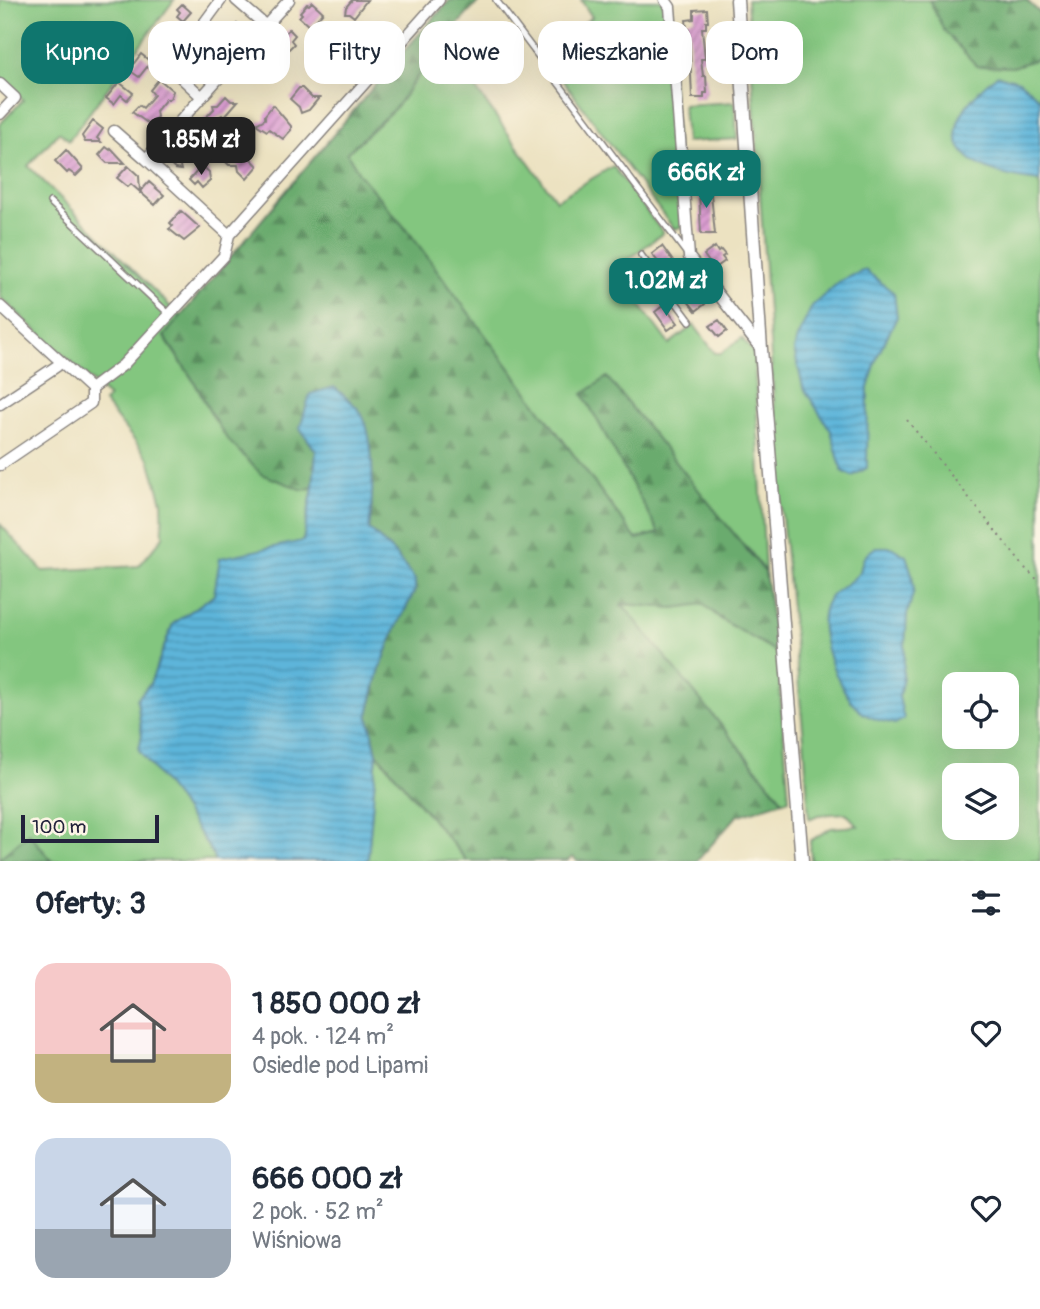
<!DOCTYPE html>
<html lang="pl">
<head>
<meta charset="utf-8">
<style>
  :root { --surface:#fff; --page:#f2f2f3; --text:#1f2937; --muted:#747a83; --accent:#0f766e }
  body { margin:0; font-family:Pangolin,sans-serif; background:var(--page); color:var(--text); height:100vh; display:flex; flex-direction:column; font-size:26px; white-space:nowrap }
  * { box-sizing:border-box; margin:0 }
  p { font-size:23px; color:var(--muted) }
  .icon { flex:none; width:38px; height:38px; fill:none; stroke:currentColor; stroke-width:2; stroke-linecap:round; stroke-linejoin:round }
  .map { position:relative; height:861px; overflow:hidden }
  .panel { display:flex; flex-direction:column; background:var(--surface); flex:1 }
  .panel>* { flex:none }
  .top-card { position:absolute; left:21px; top:21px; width:999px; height:63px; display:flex; gap:14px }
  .fabs { position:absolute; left:942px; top:672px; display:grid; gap:14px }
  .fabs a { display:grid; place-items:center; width:77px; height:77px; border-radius:14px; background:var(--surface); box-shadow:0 7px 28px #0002; font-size:35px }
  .scale { position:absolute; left:21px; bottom:18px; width:138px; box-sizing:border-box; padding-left:7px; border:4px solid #22223b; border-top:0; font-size:19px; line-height:24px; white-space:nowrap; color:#22223b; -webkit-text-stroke:5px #fcf5e5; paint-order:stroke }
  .price { position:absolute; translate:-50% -60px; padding:0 16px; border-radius:14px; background:var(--accent); color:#fff; font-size:23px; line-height:46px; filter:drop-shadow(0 2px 4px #0008) }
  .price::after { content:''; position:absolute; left:50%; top:42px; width:21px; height:16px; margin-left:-10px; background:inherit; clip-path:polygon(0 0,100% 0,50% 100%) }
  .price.active { background:#222; color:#fff }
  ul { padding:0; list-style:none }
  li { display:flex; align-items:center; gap:21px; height:175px; padding:0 35px }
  li span { display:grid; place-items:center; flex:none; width:196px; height:140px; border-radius:21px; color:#555 }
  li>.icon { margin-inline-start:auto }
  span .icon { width:84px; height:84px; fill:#fffc; stroke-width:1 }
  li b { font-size:30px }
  h2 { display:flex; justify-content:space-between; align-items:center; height:84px; padding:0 35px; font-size:30px }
  .chip { padding:0 24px; border-radius:21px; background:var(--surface); box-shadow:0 7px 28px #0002; font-size:24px; line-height:63px }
  .chip.active { background:var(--accent); color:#fff }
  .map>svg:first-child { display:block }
  .grass { fill:#83c67f; stroke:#52745d; stroke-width:2; fill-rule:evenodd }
  .forest { fill:url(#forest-firs); stroke:#466654; stroke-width:2 }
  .water { fill:url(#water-rules); stroke:#406c8a; stroke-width:2 }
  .building { fill:url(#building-hatch) }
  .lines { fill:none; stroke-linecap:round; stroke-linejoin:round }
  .service-casing { stroke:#87827e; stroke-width:8 }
  .minor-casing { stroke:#87827e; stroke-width:13 }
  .tertiary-casing { stroke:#87827e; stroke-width:15 }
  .path { stroke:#87827e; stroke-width:2; stroke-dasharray:2 5; stroke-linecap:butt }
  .service { stroke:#fff; stroke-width:5 }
  .minor { stroke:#fff; stroke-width:10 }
  .tertiary { stroke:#fff; stroke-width:12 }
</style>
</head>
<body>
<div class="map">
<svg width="1040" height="861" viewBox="0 0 1040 861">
  <defs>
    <pattern id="forest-firs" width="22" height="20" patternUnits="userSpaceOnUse" patternTransform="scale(1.75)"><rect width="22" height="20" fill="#6aab6e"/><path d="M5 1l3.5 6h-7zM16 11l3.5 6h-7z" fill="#578b5c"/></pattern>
    <pattern id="water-rules" width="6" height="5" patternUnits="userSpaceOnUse" patternTransform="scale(1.75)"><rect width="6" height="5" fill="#5db5da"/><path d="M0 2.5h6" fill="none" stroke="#4c93b2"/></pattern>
    <pattern id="building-hatch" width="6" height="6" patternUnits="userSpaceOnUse" patternTransform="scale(1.75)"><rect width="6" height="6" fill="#dc9ed2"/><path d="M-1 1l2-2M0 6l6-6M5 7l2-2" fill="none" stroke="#b280ac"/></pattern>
  </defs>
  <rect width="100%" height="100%" fill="#fcf5e5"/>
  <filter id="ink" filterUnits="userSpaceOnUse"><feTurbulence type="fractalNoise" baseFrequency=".0143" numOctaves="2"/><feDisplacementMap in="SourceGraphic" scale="14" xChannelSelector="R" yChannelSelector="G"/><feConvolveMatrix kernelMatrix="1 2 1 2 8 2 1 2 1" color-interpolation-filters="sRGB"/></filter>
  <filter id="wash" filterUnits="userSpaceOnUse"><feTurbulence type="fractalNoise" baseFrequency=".00686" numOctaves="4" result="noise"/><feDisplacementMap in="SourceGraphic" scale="28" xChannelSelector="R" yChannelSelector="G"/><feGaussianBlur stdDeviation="1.57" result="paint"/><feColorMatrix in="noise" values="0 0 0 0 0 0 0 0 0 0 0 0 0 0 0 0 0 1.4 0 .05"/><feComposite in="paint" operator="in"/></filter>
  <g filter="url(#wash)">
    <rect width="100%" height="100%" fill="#ece2c1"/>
    <path class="grass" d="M0 0H174L69 140 59 132 28 166 181 317 164 337 195 383 210 412 303 490 313 487 303 541 214 595 173 624 150 684 137 699 142 735 139 750 178 800 212 853 215 861H52L29 833 0 858V524L43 571 139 566 163 537 162 502 149 459 104 402 109 397 0 297V124L23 100 0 77Z
      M581 0H661L667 8 682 227 674 229 543 54 592 17Z
      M747 0H1026L1040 13V861H811L810 841 831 828 858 826 846 813 818 815 809 819 804 739 781 506ZM954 684H1006V737H954ZM954 775H1006V828H954Z
      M442 42 556 200 613 166 663 233 614 270 669 344 694 325 715 353H721L742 338 754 353 765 572 750 551 583 394 660 533 636 539 411 235 360 175 347 153 395 107Z
      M735 102 737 139 686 142 683 105Z
      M703 603 722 620 777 652 789 799 783 801 621 604 674 608Z
      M377 753 467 861H365L368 857Z"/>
    <path class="forest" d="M450 0H480L442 42 396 107 347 153 360 175 411 235 636 539 659 533 583 394 607 377 765 572 777 652 722 620 703 604 674 608 622 604 783 801 737 816 697 861H577L573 857 567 861H467L377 753 368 714 379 672 394 632 415 590V580L395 554 369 529 372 505 300 428 316 451 313 487 303 490 261 474 227 439 210 412 195 383 164 336 403 52Z
      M929 0H1026L1040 13V58L1013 67 977 66 945 32Z
      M29 833 52 861H0V858Z"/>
    <path class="water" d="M997 75 1019 81 1040 99V181C960 173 922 136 997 75Z
      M865 270 894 293 897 317 878 355 868 388 867 468 852 476 842 471 831 431 803 387 794 350 797 338 812 306 840 281Z
      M334 387C342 394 352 401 359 410 377 435 373 499 369 529L395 554 415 580V590L394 632 379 672 368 714 377 753 368 858 365 861H215L212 853 178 800 139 750 142 735 137 699 150 684 173 624 214 595 220 558 303 541 313 487 316 451 300 428 310 394Z
      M876 547H891L906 556 912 574 914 590 907 615 903 677 899 697 904 719 895 724C883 721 870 719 860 711 839 692 812 629 827 602 834 589 851 584 859 573 862 569 861 562 864 558 866 554 872 550 876 547Z"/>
    <g id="blocks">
      <path class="building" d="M352 0H367L354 17 349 13H345L346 7Z
        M312 2 323 12 310 27 299 17 302 14 300 12 307 4 309 5Z
        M182 4 191 12 183 21 177 16 180 12 177 9Z
        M707 9 708 22H706V28H702L705 59H701L703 76H706L707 93H704V98H692L689 29H687L686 20 694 19V10Z
        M366 22 373 28 371 30 376 38 370 50 355 34Z
        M237 24 244 30 235 39 229 34Z
        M160 29 173 37 163 49 152 40Z
        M289 29 295 35 291 40 294 44 288 50 284 47 273 60 276 63 262 77 254 70 257 68 253 64 260 55 259 48 266 54Z
        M467 32 479 49 469 56 458 38Z
        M214 36 223 44 212 57 203 49Z
        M314 48 323 56 318 63 308 54Z
        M141 54 151 62 139 77 129 70Z
        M159 79 173 91 170 99H166L156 111 157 117 149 124 132 112 139 105 143 108 154 95 150 90Z
        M119 82 133 93 127 100 121 95 114 104 106 98Z
        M299 88H302L312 98H319L309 110 301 113 299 107 290 99Z
        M226 96 231 101H238L224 117 222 115 206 124 209 127 208 135 213 139 209 144V154L197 142 179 162 181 170 175 169 166 161 170 155 214 109 213 105H218Z
        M273 105 291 126V130L283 139 269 129 267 131 256 124 265 119V115Z
        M93 121 103 129 97 138 101 142H85L82 136Z
        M237 145 258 166 247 179 239 171 238 165H229L224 160Z
        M106 147 110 150 111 148 125 163H107L99 155Z
        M66 150 83 169 76 176 69 171 67 173 55 161Z
        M128 166 139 176 140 192 149 182 164 195 155 205 131 184 128 187 117 178Z
        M202 166 209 172 210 181 202 188 197 182 194 185 189 180Z
        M710 184 715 234H701L699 190 700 185Z
        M181 211 200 228 184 241 169 229 173 226 170 223Z
        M662 246 675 264 666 272 652 254Z
        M715 247 718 252 721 250 725 255 722 257 725 261 714 269 704 255Z
        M636 268 650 285 640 293 627 275Z
        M692 286 705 304 696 311 682 294Z
        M664 305 678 323 668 330 655 312Z
        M719 320 727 331 719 337 710 326Z"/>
    </g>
  </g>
  <g filter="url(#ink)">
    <use href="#blocks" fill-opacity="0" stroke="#87827e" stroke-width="2"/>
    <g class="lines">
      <defs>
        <path id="service" d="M496 0 687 254
          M50 202 170 315
          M641 255 690 321
          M665 288 696 266"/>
        <path id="minor" d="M236 0 266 26
          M665 0 670 7 689 257 761 349
          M0 84 15 98 0 114
          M202 97 171 68 221 0
          M114 131 146 159
          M229 235 146 159 289 0
          M0 306 91 389
          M91 389 123 365 224 256 229 235 439 0
          M0 404 57 366 61 362
          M0 465 91 403V389"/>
        <path id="tertiary" d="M737 0 761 349 802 861"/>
      </defs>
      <use href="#service" class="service-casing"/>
      <use href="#minor" class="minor-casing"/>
      <use href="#tertiary" class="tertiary-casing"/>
      <path class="path" d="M907 420 1025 568 1040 582"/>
      <use href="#service" class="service"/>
      <use href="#minor" class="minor"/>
      <use href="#tertiary" class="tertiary"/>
    </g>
  </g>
</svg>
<div class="fabs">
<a><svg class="icon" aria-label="locate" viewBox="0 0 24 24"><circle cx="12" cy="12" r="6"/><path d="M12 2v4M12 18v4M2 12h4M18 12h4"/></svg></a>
<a><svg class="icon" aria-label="layers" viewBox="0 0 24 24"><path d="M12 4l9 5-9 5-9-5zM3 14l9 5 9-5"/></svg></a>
</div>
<div class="scale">100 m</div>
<b class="price active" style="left:201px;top:177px">1.85M zł</b>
<b class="price" style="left:706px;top:210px">666K zł</b>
<b class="price" style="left:666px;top:318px">1.02M zł</b>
<div class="top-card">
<a class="chip active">Kupno</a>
<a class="chip">Wynajem</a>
<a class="chip">Filtry</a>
<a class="chip">Nowe</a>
<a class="chip">Mieszkanie</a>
<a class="chip">Dom</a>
</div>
</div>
<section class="panel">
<h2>Oferty: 3<svg class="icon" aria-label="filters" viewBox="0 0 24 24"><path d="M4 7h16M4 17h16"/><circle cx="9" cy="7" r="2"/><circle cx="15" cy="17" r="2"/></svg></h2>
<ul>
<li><span style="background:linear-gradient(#f6c9c9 65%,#c2b280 0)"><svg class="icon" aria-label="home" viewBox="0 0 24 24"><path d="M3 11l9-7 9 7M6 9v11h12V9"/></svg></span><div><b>1 850 000 zł</b><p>4 pok. · 124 m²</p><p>Osiedle pod Lipami</p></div><svg class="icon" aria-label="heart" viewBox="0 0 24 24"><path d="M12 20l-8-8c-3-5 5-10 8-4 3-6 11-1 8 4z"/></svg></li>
<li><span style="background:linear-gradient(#c9d6e8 65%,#9aa5b1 0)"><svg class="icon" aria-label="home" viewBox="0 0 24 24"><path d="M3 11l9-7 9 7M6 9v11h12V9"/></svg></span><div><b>666 000 zł</b><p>2 pok. · 52 m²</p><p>Wiśniowa</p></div><svg class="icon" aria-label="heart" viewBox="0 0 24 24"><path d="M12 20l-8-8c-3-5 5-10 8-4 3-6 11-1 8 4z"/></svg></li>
</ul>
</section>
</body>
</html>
